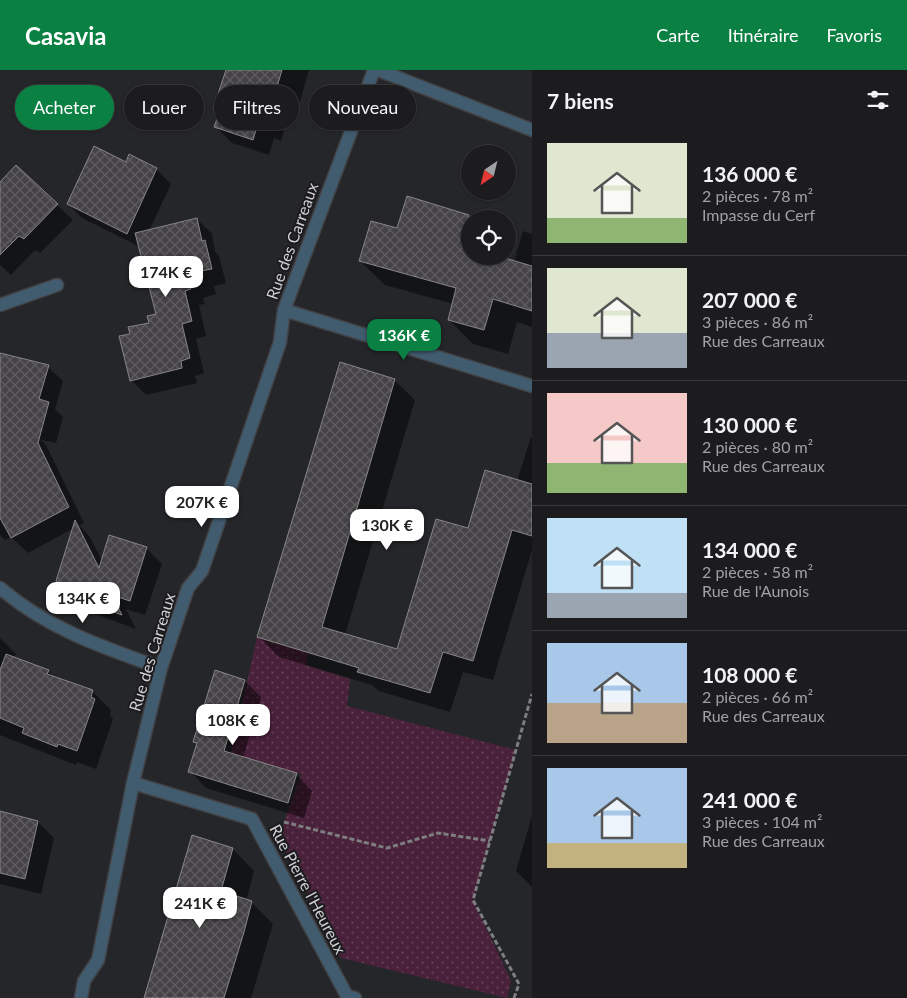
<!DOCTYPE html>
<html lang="fr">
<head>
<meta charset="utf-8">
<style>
  :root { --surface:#1c1c1f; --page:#252528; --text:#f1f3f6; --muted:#a0a1a4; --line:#3a3a3d; --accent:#0b8043 }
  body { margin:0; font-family:Lato,sans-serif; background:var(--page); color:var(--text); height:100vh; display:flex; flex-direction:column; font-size:19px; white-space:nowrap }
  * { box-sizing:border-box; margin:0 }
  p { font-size:16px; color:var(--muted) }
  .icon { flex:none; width:28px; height:28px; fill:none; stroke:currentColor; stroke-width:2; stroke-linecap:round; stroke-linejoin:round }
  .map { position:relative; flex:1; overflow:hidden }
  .side { display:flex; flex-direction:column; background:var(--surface); width:375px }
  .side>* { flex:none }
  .banner { position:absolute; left:15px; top:15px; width:441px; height:45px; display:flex; gap:10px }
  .needle { width:32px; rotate:215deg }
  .fabs { position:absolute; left:461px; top:75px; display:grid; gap:10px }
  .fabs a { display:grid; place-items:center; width:55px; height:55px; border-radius:50%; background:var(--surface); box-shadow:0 1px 4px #0004,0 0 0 1px var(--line); font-size:25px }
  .price { position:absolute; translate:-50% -42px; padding:0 11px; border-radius:10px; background:#fff; color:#222; font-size:16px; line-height:32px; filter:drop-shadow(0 1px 2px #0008) }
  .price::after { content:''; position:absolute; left:50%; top:30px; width:15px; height:11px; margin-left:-8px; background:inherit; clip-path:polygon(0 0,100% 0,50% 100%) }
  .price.on { background:var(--accent); color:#fff }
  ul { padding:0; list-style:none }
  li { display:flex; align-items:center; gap:15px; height:125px; padding:0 15px }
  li+li { border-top:1px solid var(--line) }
  li span { display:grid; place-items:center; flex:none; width:140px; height:100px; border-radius:0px; color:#555 }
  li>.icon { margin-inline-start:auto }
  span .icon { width:60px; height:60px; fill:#fffc; stroke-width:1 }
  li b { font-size:21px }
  h2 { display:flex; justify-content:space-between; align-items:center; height:60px; padding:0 15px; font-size:21px }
  .chip { padding:0 18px; border-radius:22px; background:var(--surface); box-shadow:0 1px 4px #0004,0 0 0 1px var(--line); font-size:18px; line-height:45px }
  .chip.on { background:var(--accent); color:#fff }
  header { display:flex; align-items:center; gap:30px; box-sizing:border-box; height:70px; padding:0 25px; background:var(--accent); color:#fff }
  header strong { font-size:24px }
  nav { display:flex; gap:28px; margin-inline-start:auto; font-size:18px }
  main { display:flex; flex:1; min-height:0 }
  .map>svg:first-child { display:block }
  .park { fill:url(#park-dots) }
  .shadow { fill:#0007 }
  .building { fill:url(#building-cross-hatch); stroke:#878588 }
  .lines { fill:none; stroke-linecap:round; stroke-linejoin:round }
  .lane-casing { stroke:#414144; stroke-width:15 }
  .street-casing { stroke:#414144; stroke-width:15 }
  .path { stroke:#7d7e80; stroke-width:3; stroke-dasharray:5 2.5; stroke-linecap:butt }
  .lane { stroke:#425c6f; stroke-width:12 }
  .street { stroke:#425c6f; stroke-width:12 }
  .labels { text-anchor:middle; stroke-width:4; stroke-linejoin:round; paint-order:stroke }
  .street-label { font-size:16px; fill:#d1d1d3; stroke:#1c1c1f }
</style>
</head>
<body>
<header>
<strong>Casavia</strong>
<nav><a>Carte</a><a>Itinéraire</a><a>Favoris</a></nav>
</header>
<main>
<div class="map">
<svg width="532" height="928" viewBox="0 0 532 928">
  <defs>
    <pattern id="park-dots" width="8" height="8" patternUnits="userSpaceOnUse" patternTransform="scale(1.25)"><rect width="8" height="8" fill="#4a213b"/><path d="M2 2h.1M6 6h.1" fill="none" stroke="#634056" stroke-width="1.8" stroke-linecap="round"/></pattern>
    <pattern id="building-cross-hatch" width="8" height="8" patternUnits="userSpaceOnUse" patternTransform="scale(1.25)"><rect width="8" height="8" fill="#454346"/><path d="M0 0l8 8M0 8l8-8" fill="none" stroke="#5f5d60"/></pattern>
  </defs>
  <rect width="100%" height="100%" fill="#252629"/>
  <path class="park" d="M257 567 308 582 306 595 350 609 347 636 516 680 473 830 511 911 507 928 341 888 279 767 301 704 231 683Z"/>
  <path class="shadow" d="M227 0H309L296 45 289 43 281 71 274 68 269 85 232 73 216 57 220 44 214 39Z
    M130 86 156 99 171 114 149 161 197 149 212 164 215 182 219 186 226 213 214 216 216 224 203 228 205 234 199 235 206 266 196 269 204 303 195 306 197 313 146 325 131 310V265L150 254 158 244 140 177 82 148 68 134 126 93Z
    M16 97 73 150 40 183 35 180 11 205 0 195V114Z
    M469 146 471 149H470V186L514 192 523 161 532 164V257L517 252 508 284 473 274 449 250 453 234 385 215 360 191 398 160Z
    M0 284 48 297 63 311 55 339 63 347 56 373 41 370 46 375 84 453 79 455 90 467 102 491 110 467 147 479 162 494 145 545 126 539 136 559 90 542 57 510 74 458 28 483 11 467 5 470 0 465Z
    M394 310 415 330 345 565 398 581 469 459 517 411 531 367 532 368V480L493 610 463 602 450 642 379 621 372 615 279 587 259 567Z
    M0 568 16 584 13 588 48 601 54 608 92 621 111 640 110 645 113 649 96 699 77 692 76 695 0 665Z
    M245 611 261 627 243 688 296 704 312 721 304 748 206 718 190 701 198 675 195 672Z
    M0 743 38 752 54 768 41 824 0 814Z
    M532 746V817L516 801Z
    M233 779 254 801 246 831 251 832 273 854 251 928H145Z"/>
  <path class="building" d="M226 0H282L265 56 258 53 253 70 214 57 220 41 213 39Z
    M94 76 126 92 129 84 157 98 127 164 67 134Z
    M16 95 58 134 24 169 19 166 0 185V112Z
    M407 126 469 145 461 176 470 179V186H498L532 196V241L493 229 484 260 448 250 456 218 359 191 371 151 397 158Z
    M197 148 202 171 205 170 212 199 200 201 202 209 189 213 191 219 185 221 192 251 182 254 190 288 181 291 182 298 130 311 119 266 130 264 128 257 149 253 147 246 156 244 135 163Z
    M0 283 49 295 39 329 49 332 38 373 69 437 11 468 0 448Z
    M340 292 395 309 322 557 397 579 436 449 468 458 485 400 532 414V466L512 460 473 591 443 582 430 623 357 602 359 598 257 567Z
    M75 450 99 498 109 465 147 477 130 531 112 525 122 545 73 527 76 518 56 511Z
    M6 584 49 600 47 604 93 620 91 627 95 629 77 681 58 674 57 677 22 663 24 658 0 648V600Z
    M215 600 245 610 224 681 297 703 288 733 188 702 197 673 193 672Z
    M0 741 38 751 25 809 0 803Z
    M192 765 233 778 221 821 252 831 244 862 224 928H144Z"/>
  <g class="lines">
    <defs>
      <path id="lane" d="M133 713 252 749 347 926 355 928"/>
      <path id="street" d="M378 0 532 60
        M0 235 57 215
        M284 240 532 316
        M0 518C48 559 102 577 161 598
        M81 928 84 911 98 890 133 713 161 598 188 518 202 501 280 272 284 240 374 0"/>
    </defs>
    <use href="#lane" class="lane-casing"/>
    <use href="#street" class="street-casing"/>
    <path class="path" d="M284 752 387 778 438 763 490 771
      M514 928 519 914 473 830 532 624"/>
    <use href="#lane" class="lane"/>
    <use href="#street" class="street"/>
  </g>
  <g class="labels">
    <g class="street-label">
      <text transform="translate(292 171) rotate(-70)" y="6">Rue des Carreaux</text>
      <text transform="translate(152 582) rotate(-73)" y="6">Rue des Carreaux</text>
      <text transform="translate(308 819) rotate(62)" y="6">Rue Pierre l'Heureux</text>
    </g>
  </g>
</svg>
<div class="fabs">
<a><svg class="needle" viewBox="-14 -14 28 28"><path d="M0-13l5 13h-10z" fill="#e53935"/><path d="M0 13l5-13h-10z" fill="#a0a1a4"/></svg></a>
<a><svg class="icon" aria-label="locate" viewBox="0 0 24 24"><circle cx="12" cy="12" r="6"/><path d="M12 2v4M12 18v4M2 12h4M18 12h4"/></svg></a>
</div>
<b class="price" style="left:166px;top:228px">174K €</b>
<b class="price on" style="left:404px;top:291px">136K €</b>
<b class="price" style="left:202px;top:458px">207K €</b>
<b class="price" style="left:387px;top:481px">130K €</b>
<b class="price" style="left:83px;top:554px">134K €</b>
<b class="price" style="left:233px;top:676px">108K €</b>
<b class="price" style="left:200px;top:859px">241K €</b>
<div class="banner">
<a class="chip on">Acheter</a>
<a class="chip">Louer</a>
<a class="chip">Filtres</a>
<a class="chip">Nouveau</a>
</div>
</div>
<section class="side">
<h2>7 biens<svg class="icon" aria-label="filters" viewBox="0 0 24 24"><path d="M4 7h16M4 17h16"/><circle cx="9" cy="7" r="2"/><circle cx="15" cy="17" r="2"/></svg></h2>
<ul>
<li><span style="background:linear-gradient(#dfe7d0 75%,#8fb573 0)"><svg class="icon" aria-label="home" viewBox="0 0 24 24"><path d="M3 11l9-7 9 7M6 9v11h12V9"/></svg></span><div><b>136 000 €</b><p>2 pièces · 78 m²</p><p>Impasse du Cerf</p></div></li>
<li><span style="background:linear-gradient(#dfe7d0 65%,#9aa5b1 0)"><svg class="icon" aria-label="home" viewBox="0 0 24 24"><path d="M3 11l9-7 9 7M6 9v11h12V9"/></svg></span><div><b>207 000 €</b><p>3 pièces · 86 m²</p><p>Rue des Carreaux</p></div></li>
<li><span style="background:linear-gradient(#f6c9c9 70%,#8fb573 0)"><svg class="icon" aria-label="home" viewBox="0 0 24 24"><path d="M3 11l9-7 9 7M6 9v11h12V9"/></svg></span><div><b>130 000 €</b><p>2 pièces · 80 m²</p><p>Rue des Carreaux</p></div></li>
<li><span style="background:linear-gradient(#bfe0f5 75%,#9aa5b1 0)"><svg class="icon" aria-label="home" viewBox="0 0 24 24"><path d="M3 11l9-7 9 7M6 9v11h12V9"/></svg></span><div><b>134 000 €</b><p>2 pièces · 58 m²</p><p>Rue de l'Aunois</p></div></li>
<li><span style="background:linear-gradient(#a9c7e8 60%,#b9a48a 0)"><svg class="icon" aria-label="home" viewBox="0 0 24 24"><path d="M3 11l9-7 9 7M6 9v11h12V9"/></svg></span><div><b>108 000 €</b><p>2 pièces · 66 m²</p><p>Rue des Carreaux</p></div></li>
<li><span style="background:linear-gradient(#a9c7e8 75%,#c2b280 0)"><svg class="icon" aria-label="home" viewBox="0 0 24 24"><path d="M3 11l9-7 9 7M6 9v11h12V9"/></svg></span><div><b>241 000 €</b><p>3 pièces · 104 m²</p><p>Rue des Carreaux</p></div></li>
</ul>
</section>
</main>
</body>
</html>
